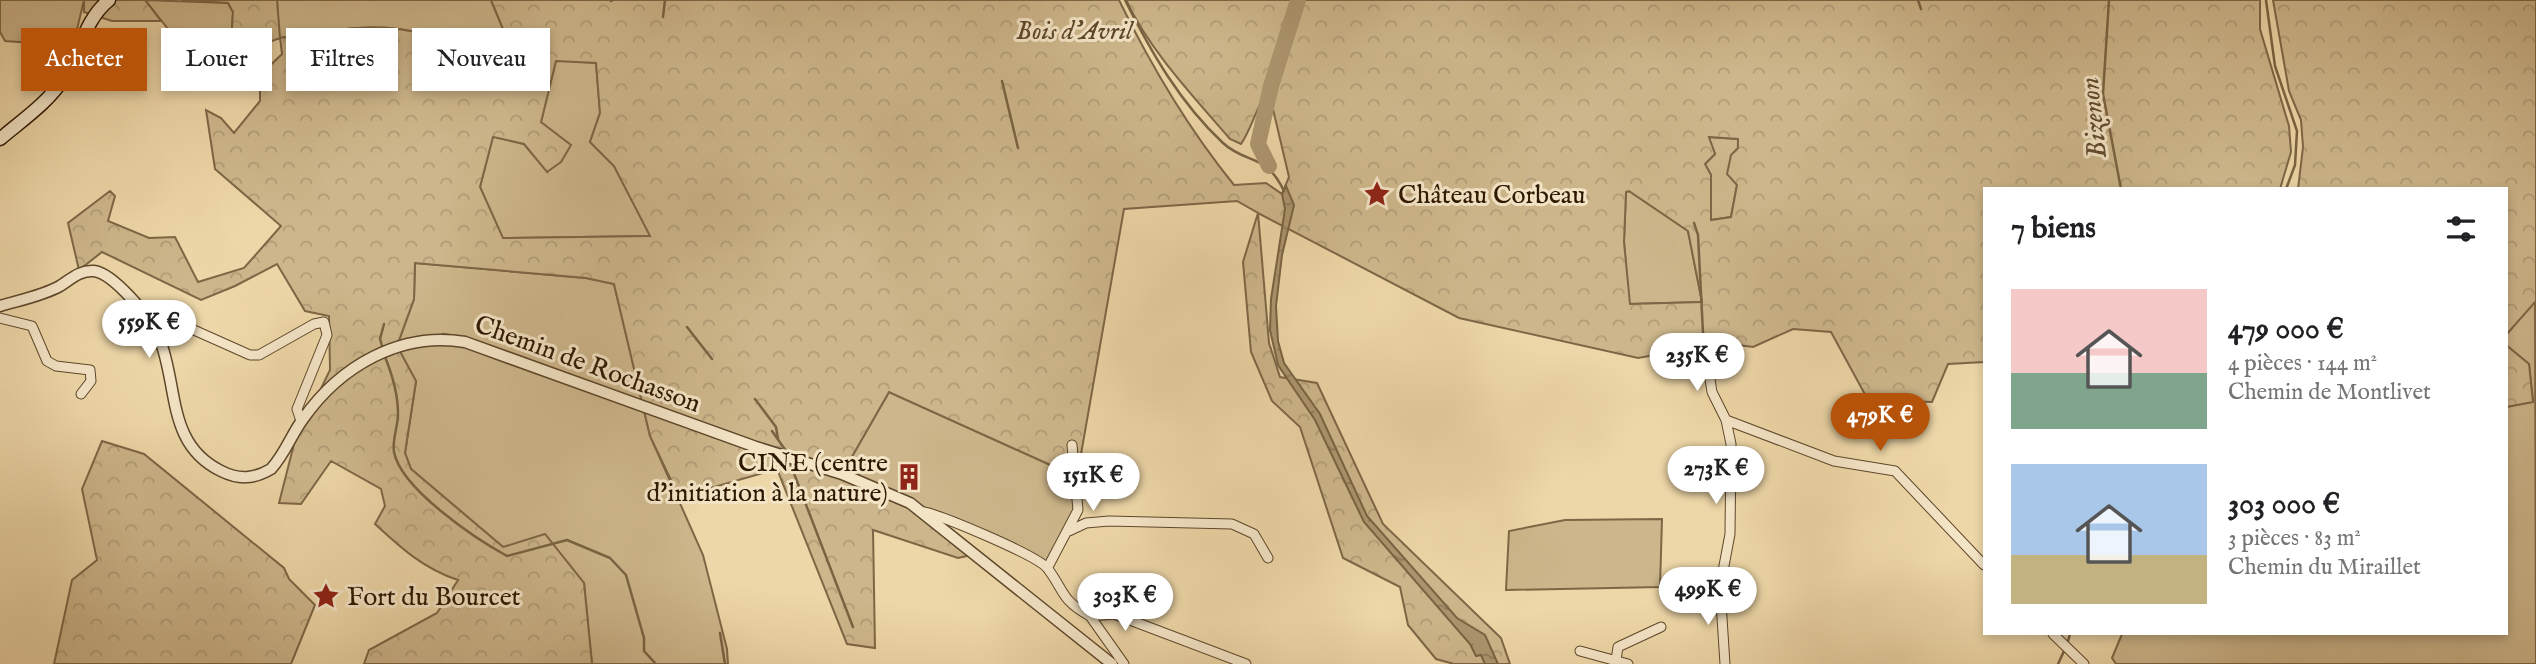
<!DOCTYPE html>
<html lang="fr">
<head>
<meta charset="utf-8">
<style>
  :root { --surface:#fff; --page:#f6f6f6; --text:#202124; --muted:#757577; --accent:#b45309 }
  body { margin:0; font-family:"IM FELL English",serif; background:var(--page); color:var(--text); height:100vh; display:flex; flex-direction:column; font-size:26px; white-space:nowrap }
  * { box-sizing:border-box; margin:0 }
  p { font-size:23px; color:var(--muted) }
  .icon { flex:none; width:38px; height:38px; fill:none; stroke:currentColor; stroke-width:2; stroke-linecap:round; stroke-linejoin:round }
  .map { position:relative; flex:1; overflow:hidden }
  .panel { position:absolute; left:1983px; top:187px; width:525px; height:448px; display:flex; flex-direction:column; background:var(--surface); border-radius:0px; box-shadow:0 4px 10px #0003 }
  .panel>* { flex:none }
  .hud { position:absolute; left:21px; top:28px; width:665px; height:63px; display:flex; gap:14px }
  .price { position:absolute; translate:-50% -60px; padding:0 16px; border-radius:24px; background:#fff; color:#222; font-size:23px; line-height:46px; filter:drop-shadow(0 2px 4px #0008) }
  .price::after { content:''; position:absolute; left:50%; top:42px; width:21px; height:16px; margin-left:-10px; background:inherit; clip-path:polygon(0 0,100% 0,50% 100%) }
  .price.active { background:var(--accent); color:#fff }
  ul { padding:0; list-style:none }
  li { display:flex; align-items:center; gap:21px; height:175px; padding:0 28px }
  li span { display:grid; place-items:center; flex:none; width:196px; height:140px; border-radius:0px; color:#555 }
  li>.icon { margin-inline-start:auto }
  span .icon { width:84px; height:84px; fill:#fffc; stroke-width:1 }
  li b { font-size:30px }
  h2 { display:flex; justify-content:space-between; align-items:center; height:84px; padding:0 28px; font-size:30px }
  .tag { padding:0 24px; border-radius:0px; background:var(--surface); box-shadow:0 4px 10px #0003; font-size:24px; line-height:63px }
  .tag.active { background:var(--accent); color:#fff }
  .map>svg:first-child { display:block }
  .green { fill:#cdb68b; stroke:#7e6646; stroke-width:2 }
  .forest { fill:url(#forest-crowns); stroke:#7e6646; stroke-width:2; fill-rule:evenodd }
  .water { fill:url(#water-ripples); stroke:#7a6342; stroke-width:2 }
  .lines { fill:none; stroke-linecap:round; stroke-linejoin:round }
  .stream { stroke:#7a6342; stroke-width:2.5 }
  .river { stroke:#ac956e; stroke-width:16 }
  .minor-casing { stroke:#5e472a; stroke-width:11 }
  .tertiary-casing { stroke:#5e472a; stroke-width:13 }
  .secondary-casing { stroke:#2e1700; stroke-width:15 }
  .minor { stroke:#f3e4c6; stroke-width:9 }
  .tertiary { stroke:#f3e4c6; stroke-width:10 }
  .secondary { stroke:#f3e4c6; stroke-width:12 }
  .labels { text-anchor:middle; stroke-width:6; stroke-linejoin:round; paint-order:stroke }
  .park-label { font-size:26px; font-style:italic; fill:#5e472a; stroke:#f3e4c6 }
  .poi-label { font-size:26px; fill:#2e1700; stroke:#f3e4c6; text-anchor:start }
  .street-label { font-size:26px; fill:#2e1700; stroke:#f3e4c6 }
  .water-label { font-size:28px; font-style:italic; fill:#60492c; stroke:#f3e4c6 }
</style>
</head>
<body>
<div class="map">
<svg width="2536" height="664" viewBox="0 0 2536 664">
  <defs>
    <pattern id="forest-crowns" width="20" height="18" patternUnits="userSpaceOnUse" patternTransform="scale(1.75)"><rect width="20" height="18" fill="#cdb68b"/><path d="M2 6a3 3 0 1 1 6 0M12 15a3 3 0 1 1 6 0" fill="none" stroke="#b09c76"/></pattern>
    <pattern id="water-ripples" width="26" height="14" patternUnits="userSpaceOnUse" patternTransform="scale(1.75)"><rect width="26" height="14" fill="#ac956e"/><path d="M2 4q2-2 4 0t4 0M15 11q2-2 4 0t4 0" fill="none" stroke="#8c7958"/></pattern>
  </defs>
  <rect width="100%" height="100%" fill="#edd6a7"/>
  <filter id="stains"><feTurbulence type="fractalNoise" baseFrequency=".00286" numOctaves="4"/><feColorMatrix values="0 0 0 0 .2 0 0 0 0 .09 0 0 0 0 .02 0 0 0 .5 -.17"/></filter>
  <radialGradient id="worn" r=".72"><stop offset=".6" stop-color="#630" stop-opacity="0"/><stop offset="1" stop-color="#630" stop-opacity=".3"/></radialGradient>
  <path class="green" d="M0 0H84L73 46 5 41 0 32Z
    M145 0 228 3 233 12 230 56 203 73Z
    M277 0H491L513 53C473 52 437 34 398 29 359 24 317 33 279 38Z
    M556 60 596 63 600 113 590 142 614 166 651 236 502 238 480 187 493 136 524 144 547 171 541 122Z
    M1708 137 1738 139 1737 185 1731 217 1711 220V175L1705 164 1715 154Z
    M1629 191 1688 231 1702 302 1629 304 1624 241 1626 192Z
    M415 263 586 278 614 284 650 436 703 555 727 649 728 664H592L584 583 503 547 411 469 405 453 416 382 397 346 414 299Z
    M2535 299 2536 664H2116L2112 658 2122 634H2506V407L2533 402 2529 364 2506 345V335Z
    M889 392 1077 477 1079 500 1048 567 842 474Z
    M1662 519 1660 587 1506 590 1509 531 1565 520Z"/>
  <path class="forest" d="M84 0H145L161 21H112L84 12Z
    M181 0H277L280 38C318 33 359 24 397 29 437 33 472 52 513 53L491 0H1119C1151 66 1188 128 1234 185L1266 183 1282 194 1289 177 1272 105 1277 82C1257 99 1255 123 1241 144L1230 139C1193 96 1150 51 1126 0H2260V29L2289 126 2291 152 2280 189H1984V362L1948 364 1932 402 1868 400 1831 332 1793 329 1753 347 1723 343 1638 358 1459 318 1258 213 1269 343 1280 377 1317 383 1383 524 1501 638 1510 664H1454L1436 659 1408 625 1400 587 1343 558 1300 427 1272 401 1251 352 1243 262 1258 213 1237 201 1124 209 1077 477 889 392 842 474 910 503 976 554 958 558 873 530 875 648 847 644 777 469 679 497 650 436 614 284 586 278 415 263 414 299 397 346 416 381 405 453 411 469 503 547 545 534 584 583 592 664H364L369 650 437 613 458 580C424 569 401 548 375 524L385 506 381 489 331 461 301 504 279 503 294 444 330 370 329 316 305 311 277 264 235 286 201 300 102 252 79 270 68 223 110 191 115 196 108 221 149 238 175 237 198 282 244 268 281 226 215 169 206 110 221 118 234 133 260 101V75L282 54 280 38 230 56 233 12 228 3ZM556 61 596 63 600 113 590 142 614 166 650 236 503 238 480 187 493 137 524 144 547 172 561 162 571 145 541 122ZM1709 137 1738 139V148L1731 155 1727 174 1737 185 1731 217 1711 220V175L1705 164 1715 154ZM1629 191 1688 231 1702 302 1630 304 1624 242 1626 192Z
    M2273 0H2536V301L2506 335V189H2298L2303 147 2301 120 2289 91Z
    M2506 345 2529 364 2533 402 2506 407Z
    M102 441 144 454 284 568 289 579 315 605 291 664H54L72 580 97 560 82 489Z"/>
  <path class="water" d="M1286 186 1294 205 1282 255 1276 306 1278 341 1284 363 1320 414 1367 516 1457 618 1485 635 1498 664H1485L1481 655 1476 656 1470 644 1364 522 1315 420 1278 365 1270 330 1271 299 1285 209 1282 194Z"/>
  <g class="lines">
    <path class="stream" d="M1125 0C1151 52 1180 103 1223 143 1247 165 1265 152 1284 191
      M1918 0 1921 9
      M2109 0 2103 94 2121 189
      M2266 0 2275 66 2297 131 2295 165 2286 189
      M611 1 612 0
      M663 17 665 0
      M1002 81 1018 148
      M1694 223 1698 235 1704 352
      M687 327 712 359
      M443 334 460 337
      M382 346 380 339 384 324
      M385 357C392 374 398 395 398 414 398 426 392 440 394 452 401 489 476 539 507 556L567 540 610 558 626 575 644 638V651L656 664
      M755 399 776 427 778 439
      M772 431 786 451
      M790 463 853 627
      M720 633 725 664
      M2068 641 2070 634
      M2058 664 2065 649"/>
    <path class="river" d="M1269 166 1258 144 1271 86 1298 0"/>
    <defs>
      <path id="minor" d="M140 306 250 355H259L314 324 324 322 327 335 297 409 301 421
        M0 318 32 326 47 361 56 366 90 370 91 381 81 394
        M1706 354 1712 392 1726 420 1731 444 1730 534 1720 587 1725 664
        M1726 420 1834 461 1895 471 1984 565
        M924 512C943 516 1039 556 1048 569 1065 592 1061 600 1090 616L1114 614 1246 664
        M1069 531 1086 523 1109 521 1232 524 1254 534 1268 558
        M1048 567 1078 510 1072 445
        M1090 616 1124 664
        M2053 634 2084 664
        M1580 651 1628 664
        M1616 660 1618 647 1661 627"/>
      <path id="tertiary" d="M0 306C20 300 42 296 60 286 71 279 80 270 94 271 113 273 152 319 159 337 179 387 166 444 221 471 239 480 254 479 271 469 285 454 291 435 303 419 340 366 401 331 465 342L756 447 842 474 910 503 1112 664"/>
      <path id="secondary" d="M0 139C21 121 48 103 63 79 80 54 84 20 109 0"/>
    </defs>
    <use href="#minor" class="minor-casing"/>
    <use href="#tertiary" class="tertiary-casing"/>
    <use href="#secondary" class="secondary-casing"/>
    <use href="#minor" class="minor"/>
    <use href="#tertiary" class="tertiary"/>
    <use href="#secondary" class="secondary"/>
  </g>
  <defs>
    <symbol id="sight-bare" viewBox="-9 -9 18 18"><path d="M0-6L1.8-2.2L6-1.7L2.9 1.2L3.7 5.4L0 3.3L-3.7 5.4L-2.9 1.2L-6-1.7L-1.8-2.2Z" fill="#8f2418" stroke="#f3e4c6" stroke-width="2.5" paint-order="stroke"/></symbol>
    <symbol id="building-bare" viewBox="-9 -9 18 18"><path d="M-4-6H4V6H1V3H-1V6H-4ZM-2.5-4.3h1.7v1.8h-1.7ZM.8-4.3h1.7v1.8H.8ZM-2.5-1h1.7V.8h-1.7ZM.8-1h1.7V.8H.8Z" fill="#8f2418" stroke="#f3e4c6" stroke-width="2.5" paint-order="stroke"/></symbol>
  </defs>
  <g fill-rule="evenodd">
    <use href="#sight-bare" x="1358" y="175" width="38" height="38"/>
    <use href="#building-bare" x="890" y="458" width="38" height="38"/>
    <use href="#sight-bare" x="307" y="577" width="38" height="38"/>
  </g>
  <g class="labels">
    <g class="park-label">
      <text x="1074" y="39">Bois d'Avril</text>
    </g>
    <g class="poi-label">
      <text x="1398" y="203">Château Corbeau</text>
      <text x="888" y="471" text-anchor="end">CINE (centre<tspan x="888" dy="30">d'initiation à la nature)</tspan></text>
      <text x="347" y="605">Fort du Bourcet</text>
    </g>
    <g class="street-label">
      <text transform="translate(588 363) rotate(20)" y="9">Chemin de Rochasson</text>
    </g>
    <g class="water-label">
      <text transform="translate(2092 118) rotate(-96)" y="10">Bizenon</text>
    </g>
  </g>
  <rect width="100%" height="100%" filter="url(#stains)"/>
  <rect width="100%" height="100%" fill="url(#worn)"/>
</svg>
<b class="price" style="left:149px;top:360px">559K €</b>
<b class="price" style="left:1697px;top:393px">235K €</b>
<b class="price active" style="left:1880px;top:453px">479K €</b>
<b class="price" style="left:1716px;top:506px">273K €</b>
<b class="price" style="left:1093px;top:513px">151K €</b>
<b class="price" style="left:1708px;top:627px">499K €</b>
<b class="price" style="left:1125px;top:633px">303K €</b>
<div class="hud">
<a class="tag active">Acheter</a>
<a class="tag">Louer</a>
<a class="tag">Filtres</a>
<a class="tag">Nouveau</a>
</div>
<section class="panel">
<h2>7 biens<svg class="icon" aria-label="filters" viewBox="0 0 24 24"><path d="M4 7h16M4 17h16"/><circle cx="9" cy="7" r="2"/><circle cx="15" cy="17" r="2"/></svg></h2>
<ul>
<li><span style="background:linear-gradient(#f6c9c9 60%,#7fa58c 0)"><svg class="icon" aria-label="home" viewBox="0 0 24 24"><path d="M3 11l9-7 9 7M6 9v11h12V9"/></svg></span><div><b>479 000 €</b><p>4 pièces · 144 m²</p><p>Chemin de Montlivet</p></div></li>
<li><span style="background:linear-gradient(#a9c7e8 65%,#c2b280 0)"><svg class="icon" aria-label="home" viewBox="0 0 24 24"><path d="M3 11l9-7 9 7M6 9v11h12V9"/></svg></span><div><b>303 000 €</b><p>3 pièces · 83 m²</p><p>Chemin du Miraillet</p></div></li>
</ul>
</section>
</div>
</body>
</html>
